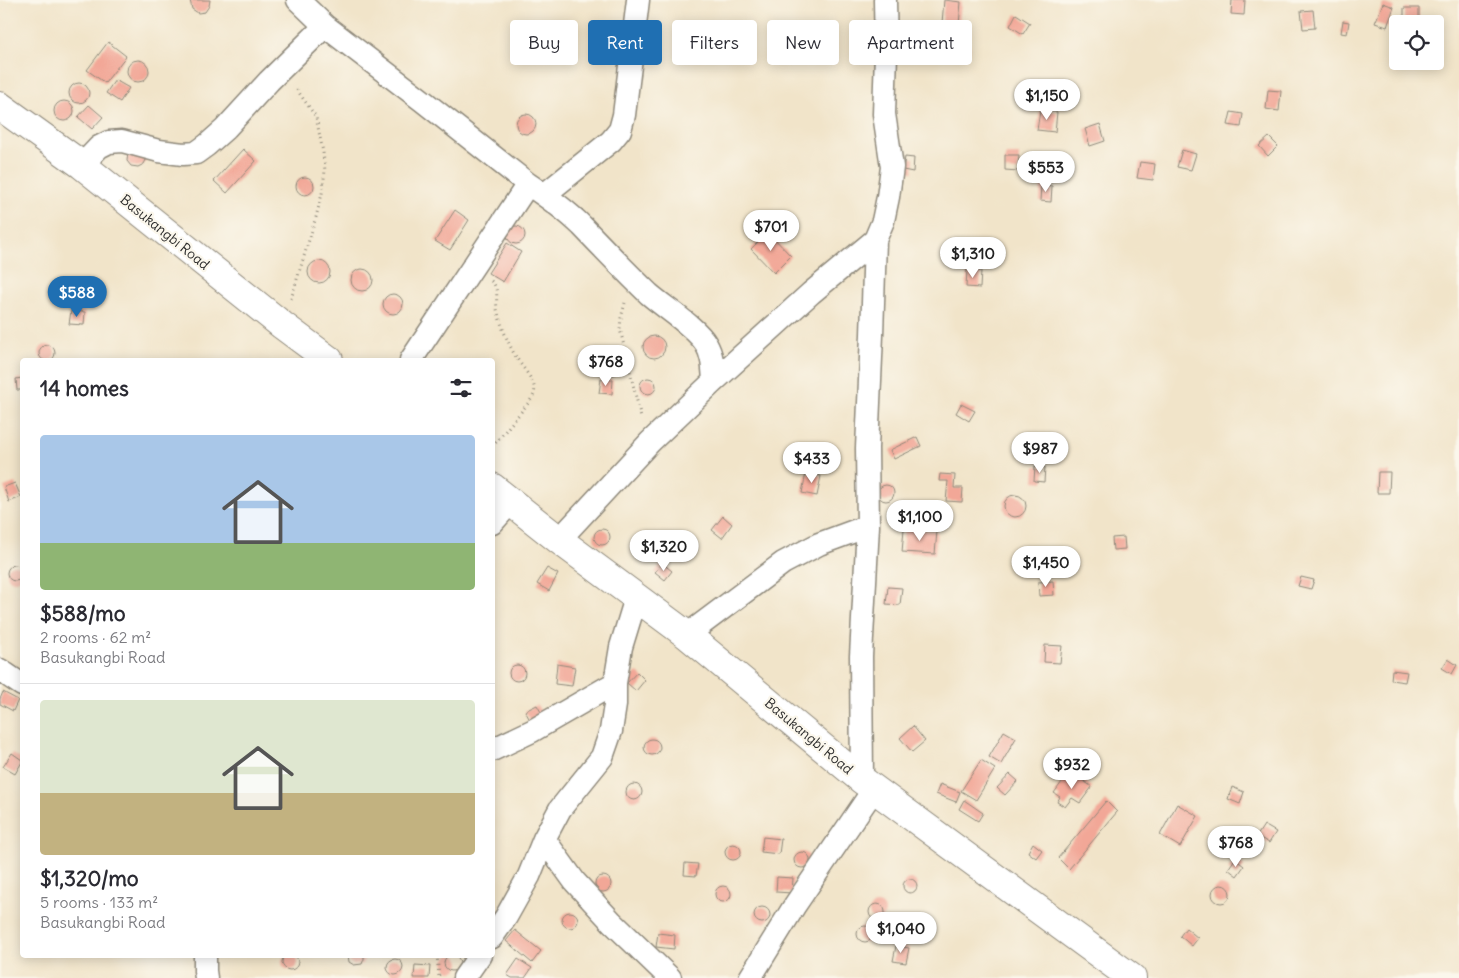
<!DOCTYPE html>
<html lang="en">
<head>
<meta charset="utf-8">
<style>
  :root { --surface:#fff; --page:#f7f7f7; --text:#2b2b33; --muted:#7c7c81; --line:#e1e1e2; --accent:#1f6fb2 }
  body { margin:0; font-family:Delius,sans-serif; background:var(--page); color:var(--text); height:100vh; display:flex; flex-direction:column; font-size:19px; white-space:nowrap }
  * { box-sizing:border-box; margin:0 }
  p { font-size:16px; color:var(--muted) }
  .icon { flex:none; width:28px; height:28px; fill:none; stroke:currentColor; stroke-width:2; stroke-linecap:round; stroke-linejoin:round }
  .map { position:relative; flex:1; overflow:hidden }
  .sheet { position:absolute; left:20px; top:358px; width:475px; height:600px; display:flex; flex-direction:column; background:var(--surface); border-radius:5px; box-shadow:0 2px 12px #0003 }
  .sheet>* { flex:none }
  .guide { position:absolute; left:510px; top:20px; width:475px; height:45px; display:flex; gap:10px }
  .fabs { position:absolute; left:1389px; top:15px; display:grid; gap:10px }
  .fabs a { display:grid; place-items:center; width:55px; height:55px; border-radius:5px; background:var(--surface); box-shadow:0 2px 12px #0003; font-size:25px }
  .price { position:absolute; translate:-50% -42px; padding:0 11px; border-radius:18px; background:#fff; color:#222; font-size:16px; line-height:32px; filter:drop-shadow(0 1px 2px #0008) }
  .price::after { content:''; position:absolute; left:50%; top:30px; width:15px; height:11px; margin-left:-8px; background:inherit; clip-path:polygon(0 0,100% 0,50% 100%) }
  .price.on { background:var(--accent); color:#fff }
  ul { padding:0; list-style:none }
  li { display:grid; align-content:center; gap:10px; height:265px; padding:0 20px }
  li+li { border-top:1px solid var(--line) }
  li span { display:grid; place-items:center; height:155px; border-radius:5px; color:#555 }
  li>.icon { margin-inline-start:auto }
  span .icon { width:90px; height:90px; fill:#fffc; stroke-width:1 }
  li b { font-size:21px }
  h2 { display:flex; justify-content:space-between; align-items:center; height:60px; padding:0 20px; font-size:21px }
  .tag { padding:0 18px; border-radius:5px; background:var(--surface); box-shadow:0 2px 12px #0003; font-size:18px; line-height:45px }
  .tag.on { background:var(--accent); color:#fff }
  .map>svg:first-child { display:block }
  .building { fill:#f2a797 }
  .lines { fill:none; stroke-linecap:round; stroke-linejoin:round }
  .minor-casing { stroke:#8e887a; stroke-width:25 }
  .tertiary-casing { stroke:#8e887a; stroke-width:30 }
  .path { stroke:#8e887a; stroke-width:3; stroke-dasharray:1 4; stroke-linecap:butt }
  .minor { stroke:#fff; stroke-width:22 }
  .tertiary { stroke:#fff; stroke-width:28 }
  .labels { text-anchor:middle; stroke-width:4.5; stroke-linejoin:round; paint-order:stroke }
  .street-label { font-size:14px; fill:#2b2b2b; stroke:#fbf7ec }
</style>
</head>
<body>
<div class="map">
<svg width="1459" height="978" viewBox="0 0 1459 978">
  <rect width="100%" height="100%" fill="#fbf7ec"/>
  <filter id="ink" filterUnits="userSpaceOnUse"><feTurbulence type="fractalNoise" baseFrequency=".02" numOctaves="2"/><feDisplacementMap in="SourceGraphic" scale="10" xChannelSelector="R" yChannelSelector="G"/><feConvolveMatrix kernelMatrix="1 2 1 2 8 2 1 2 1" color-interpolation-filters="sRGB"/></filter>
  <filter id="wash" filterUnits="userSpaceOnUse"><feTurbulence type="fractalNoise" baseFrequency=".0096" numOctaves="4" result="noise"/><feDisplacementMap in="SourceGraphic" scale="20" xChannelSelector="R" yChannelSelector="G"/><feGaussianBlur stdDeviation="1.12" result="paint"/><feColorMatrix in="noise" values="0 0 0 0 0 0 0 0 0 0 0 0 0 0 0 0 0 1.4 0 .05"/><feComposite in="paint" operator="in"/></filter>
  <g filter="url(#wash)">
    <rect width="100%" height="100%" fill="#f1e4c9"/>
    <g id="blocks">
      <path class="building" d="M190 0H210L209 6 205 12 198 13 192 9Z
        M944 0 961 2 959 25 942 23Z
        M1232 0H1245L1244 15 1231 14Z
        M1383 3 1394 7 1387 27 1375 23Z
        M1404 8H1419V24L1404 23Z
        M1313 10 1315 28 1303 29 1301 11Z
        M1016 14 1030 23 1023 34 1010 26Z
        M1343 21 1349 22 1347 34 1341 33Z
        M954 48a8 8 0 1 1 16 0a8 8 0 1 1-16 0Z
        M108 42 126 56 105 83 87 70Z
        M127 71a11 11 0 1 1 22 0a11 11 0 1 1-22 0Z
        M115 80 129 88 120 102 106 93Z
        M69 93a10 10 0 1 1 20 0a10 10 0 1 1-20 0Z
        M1268 90 1281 91 1279 111 1266 109Z
        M54 111a10 10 0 1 1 20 0a10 10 0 1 1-20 0Z
        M89 105 103 117 92 129 78 117Z
        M1040 110 1057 112 1055 132 1037 130Z
        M1231 112 1243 114 1241 127 1228 125Z
        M516 124a10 10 0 1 1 20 0a10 10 0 1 1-20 0Z
        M1100 124 1105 141 1090 146 1085 129Z
        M1269 137 1278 146 1268 156 1259 146Z
        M243 149 256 161 227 193 214 181Z
        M1182 150 1196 154 1191 170 1177 167Z
        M128 152 147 158 144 164 138 167 131 166 127 161Z
        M1005 155H1019L1018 171 1005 170Z
        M905 157 914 158 913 172 903 170Z
        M1140 162 1155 164 1153 180 1137 178Z
        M296 186a9 9 0 1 1 18 0a9 9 0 1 1-18 0Z
        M1041 185 1052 186 1051 202 1040 201Z
        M455 210 469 220 450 250 435 241Z
        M507 235a9 9 0 1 1 18 0a9 9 0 1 1-18 0Z
        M768 232 791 256 774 273 751 249Z
        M507 243 521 252 503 282 488 273Z
        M308 272a11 11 0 1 1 22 0a11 11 0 1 1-22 0Z
        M351 280a11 11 0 1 1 22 0a11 11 0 1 1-22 0Z
        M967 270 981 271 980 288 966 287Z
        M383 304a10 10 0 1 1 20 0a10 10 0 1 1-20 0Z
        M71 311 85 312 84 325 69 324Z
        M643 347a11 11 0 1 1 22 0a11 11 0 1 1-22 0Z
        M39 353a8 8 0 1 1 16 0a8 8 0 1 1-16 0Z
        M604 367a8 8 0 1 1 16 0a8 8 0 1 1-16 0Z
        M640 386a8 8 0 1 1 16 0a8 8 0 1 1-16 0Z
        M22 378V390H17L16 379Z
        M601 379 613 380 612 394 599 393Z
        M961 404 975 411 969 421 956 413Z
        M917 437 921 446 894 459 890 450Z
        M1035 466 1045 467 1044 482 1034 481Z
        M1378 472H1390L1389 493H1377Z
        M806 473 821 476 817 496 802 493Z
        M940 474 955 475 954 488H963L962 502 946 501 948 481H939Z
        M15 483 21 497 9 502 4 487Z
        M878 493a8 8 0 1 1 16 0a8 8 0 1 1-16 0Z
        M1004 506a11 11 0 1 1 22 0a11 11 0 1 1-22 0Z
        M723 516 732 524 722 538 712 530Z
        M594 537a8 8 0 1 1 16 0a8 8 0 1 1-16 0Z
        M904 529 937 531 935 554 902 552Z
        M1124 537 1125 549 1113 550 1112 538Z
        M662 563 672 571 665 580 655 572Z
        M7 573a8 8 0 1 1 16 0a8 8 0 1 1-16 0Z
        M547 568 558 574 549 591 537 584Z
        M1301 577 1314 580 1311 589 1298 586Z
        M1053 581 1054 595 1039 596 1038 582Z
        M888 587 902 588 900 605 886 604Z
        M1045 645 1062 646 1060 663 1044 662Z
        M1448 659 1457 665 1452 674 1442 668Z
        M557 664 575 667 572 686 555 684Z
        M509 673a8 8 0 1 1 16 0a8 8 0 1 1-16 0Z
        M1392 670 1407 672 1405 682 1391 680Z
        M637 672 645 680 636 691 627 683Z
        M3 692 18 700 13 711 0 704V699Z
        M537 705 542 714 530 720 525 711Z
        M913 726 925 741 912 752 900 738Z
        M1004 731 1016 738 1001 764 989 757Z
        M644 747a8 8 0 1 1 16 0a8 8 0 1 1-16 0Z
        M12 753 22 760V762L15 774 3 767Z
        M981 760 995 769 976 800 961 791Z
        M1070 771 1092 787 1080 803 1072 798 1065 807 1057 802 1060 797 1054 793Z
        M1010 774 1018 781 1005 795 997 788Z
        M626 792a8 8 0 1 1 16 0a8 8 0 1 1-16 0Z
        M940 784 960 792 956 802 936 794Z
        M1232 787 1244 792 1240 804 1228 799Z
        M964 800 983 813 978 821 959 809Z
        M1106 801 1117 812 1069 869 1058 858Z
        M1177 804 1198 816 1180 847 1160 835Z
        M1264 825 1276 832 1269 843 1257 836Z
        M763 837 781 839 779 854 761 852Z
        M1033 843 1042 850 1036 858 1028 852Z
        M725 852a8 8 0 1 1 16 0a8 8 0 1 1-16 0Z
        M794 860a8 8 0 1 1 16 0a8 8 0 1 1-16 0Z
        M1235 859 1244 866 1237 876 1228 869Z
        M685 863 698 864 696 876 684 875Z
        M595 884a8 8 0 1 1 16 0a8 8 0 1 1-16 0Z
        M777 877 793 878 792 893 776 892Z
        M903 886a7 7 0 1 1 14 0a7 7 0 1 1-14 0Z
        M1212 894a9 9 0 1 1 18 0a9 9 0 1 1-18 0Z
        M715 894a8 8 0 1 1 16 0a8 8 0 1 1-16 0Z
        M869 912a8 8 0 1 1 16 0a8 8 0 1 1-16 0Z
        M754 915a8 8 0 1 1 16 0a8 8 0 1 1-16 0Z
        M562 920a8 8 0 1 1 16 0a8 8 0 1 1-16 0Z
        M857 934a8 8 0 1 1 16 0a8 8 0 1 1-16 0Z
        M1186 928 1198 938 1192 946 1180 936Z
        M515 930 541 951 532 963 506 941Z
        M658 933 675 935 674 949 656 947Z
        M896 946 909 948 906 963 893 961Z
        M282 962a8 8 0 1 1 16 0a8 8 0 1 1-16 0Z
        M444 963a8 8 0 1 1 16 0a8 8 0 1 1-16 0Z
        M348 955H364V959L362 964 354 965 349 962Z
        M387 967a8 8 0 1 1 16 0a8 8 0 1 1-16 0Z
        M518 959 532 968 525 978H512L507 975Z
        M415 965 430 966 429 978H414Z"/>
    </g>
  </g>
  <g filter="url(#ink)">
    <use href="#blocks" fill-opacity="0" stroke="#8e887a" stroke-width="1"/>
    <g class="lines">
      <defs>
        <path id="minor" d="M298 0 325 26 423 101 528 184C546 196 566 210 582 226 604 249 626 272 649 294 665 308 696 327 706 344 713 356 713 368 714 381
          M82 165 99 147 109 142 122 141 159 151 183 154 196 153 207 145 225 129 269 81 325 26
          M544 195 611 141 620 130 624 115 638 0
          M411 360 528 184
          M492 523 511 502
          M559 540 650 442 714 381 811 293 875 240 883 221 888 197 892 167 884 114 886 54 885 0
          M687 635 783 563 819 544 868 526
          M0 670 22 685
          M492 750 532 731 615 683
          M862 780 861 656 868 526 867 448 872 335 875 240
          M544 839 575 882 612 922 670 978
          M492 937 506 917 529 876 544 839 560 809 602 757 611 731 615 705V683L621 647 636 598
          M205 955V971L206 978
          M464 978 480 955
          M750 978 795 905 874 789"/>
        <path id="tertiary" d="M0 106 82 165 282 325 329 360
          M492 487 559 540 687 635 862 780 1132 978"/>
      </defs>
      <use href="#minor" class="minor-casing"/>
      <use href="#tertiary" class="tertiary-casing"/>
      <path class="path" d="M491 281C501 289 494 302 498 313 502 328 508 343 516 357 520 364 533 379 534 386 536 392 533 396 530 401L492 447
        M291 299 316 217 322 194 325 171 323 152 316 117 295 87
        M625 303 621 318 620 329 641 418
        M437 955 439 977"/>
      <use href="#minor" class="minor"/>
      <use href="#tertiary" class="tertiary"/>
    </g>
  </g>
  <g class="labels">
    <g class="street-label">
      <text transform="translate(165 232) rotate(39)" y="5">Basukangbi Road</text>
      <text transform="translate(809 736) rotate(40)" y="5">Basukangbi Road</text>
    </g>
  </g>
</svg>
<div class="fabs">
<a><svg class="icon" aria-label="locate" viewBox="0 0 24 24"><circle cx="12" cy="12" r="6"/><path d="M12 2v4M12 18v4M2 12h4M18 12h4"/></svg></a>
</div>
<b class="price" style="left:1047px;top:121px">$1,150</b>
<b class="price" style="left:1046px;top:193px">$553</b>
<b class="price" style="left:771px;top:252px">$701</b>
<b class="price" style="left:973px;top:279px">$1,310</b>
<b class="price on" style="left:77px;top:318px">$588</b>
<b class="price" style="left:606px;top:387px">$768</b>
<b class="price" style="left:1040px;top:474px">$987</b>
<b class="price" style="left:812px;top:484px">$433</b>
<b class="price" style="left:920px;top:542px">$1,100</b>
<b class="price" style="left:664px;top:572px">$1,320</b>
<b class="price" style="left:1046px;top:588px">$1,450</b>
<b class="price" style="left:1072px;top:790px">$932</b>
<b class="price" style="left:1236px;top:868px">$768</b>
<b class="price" style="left:901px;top:954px">$1,040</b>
<div class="guide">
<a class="tag">Buy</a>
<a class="tag on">Rent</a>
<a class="tag">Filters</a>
<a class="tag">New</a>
<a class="tag">Apartment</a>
</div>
<section class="sheet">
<h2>14 homes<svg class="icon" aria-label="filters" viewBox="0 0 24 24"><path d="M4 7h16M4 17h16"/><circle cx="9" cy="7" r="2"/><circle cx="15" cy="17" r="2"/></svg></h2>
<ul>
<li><span style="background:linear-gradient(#a9c7e8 70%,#8fb573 0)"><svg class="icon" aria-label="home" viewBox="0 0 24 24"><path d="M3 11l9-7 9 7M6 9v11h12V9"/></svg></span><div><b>$588/mo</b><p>2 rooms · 62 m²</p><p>Basukangbi Road</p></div></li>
<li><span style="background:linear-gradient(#dfe7d0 60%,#c2b280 0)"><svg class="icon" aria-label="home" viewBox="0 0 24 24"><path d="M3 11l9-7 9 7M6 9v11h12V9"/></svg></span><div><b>$1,320/mo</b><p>5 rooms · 133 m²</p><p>Basukangbi Road</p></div></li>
</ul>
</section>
</div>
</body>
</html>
